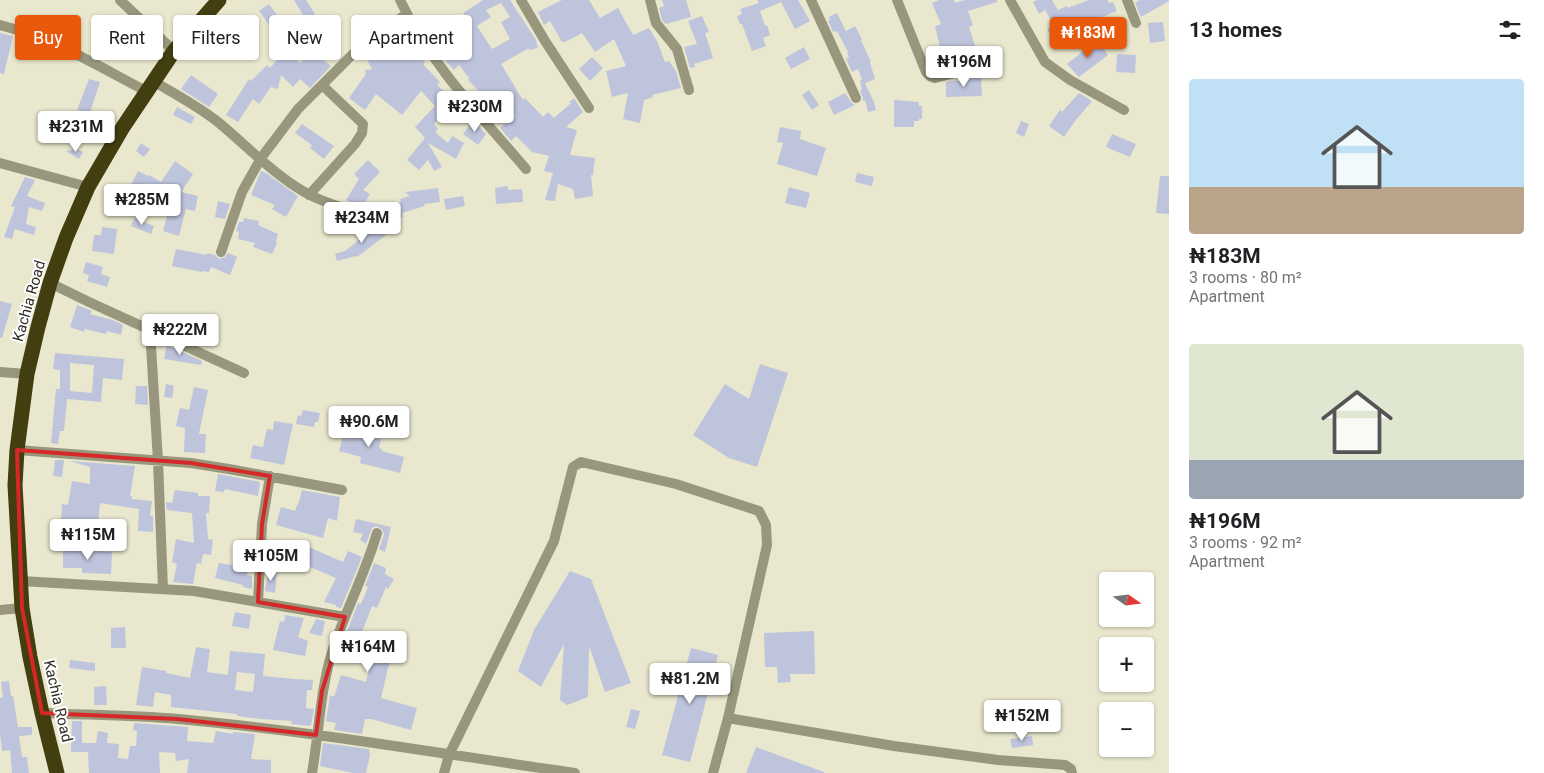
<!DOCTYPE html>
<html lang="en">
<head>
<meta charset="utf-8">
<style>
  :root { --surface:#fff; --page:#f2f2f2; --text:#202124; --muted:#757577; --accent:#ea580c }
  body { margin:0; font-family:Roboto,sans-serif; background:var(--page); color:var(--text); height:100vh; display:flex; flex-direction:column; font-size:19px; white-space:nowrap }
  * { box-sizing:border-box; margin:0 }
  p { font-size:16px; color:var(--muted) }
  .icon { flex:none; width:28px; height:28px; fill:none; stroke:currentColor; stroke-width:2; stroke-linecap:round; stroke-linejoin:round }
  .map { position:relative; flex:1; overflow:hidden }
  .drawer { display:flex; flex-direction:column; background:var(--surface); width:375px }
  .drawer>* { flex:none }
  .top-card { position:absolute; left:15px; top:15px; width:475px; height:45px; display:flex; gap:10px }
  .needle { width:32px; rotate:104deg }
  .fabs { position:absolute; left:1099px; top:572px; display:grid; gap:10px }
  .fabs a { display:grid; place-items:center; width:55px; height:55px; border-radius:5px; background:var(--surface); box-shadow:0 1px 4px #0004; font-size:25px }
  .price { position:absolute; translate:-50% -42px; padding:0 11px; border-radius:5px; background:#fff; color:#222; font-size:16px; line-height:32px; filter:drop-shadow(0 1px 2px #0008) }
  .price::after { content:''; position:absolute; left:50%; top:30px; width:15px; height:11px; margin-left:-8px; background:inherit; clip-path:polygon(0 0,100% 0,50% 100%) }
  .price.active { background:var(--accent); color:#fff }
  ul { padding:0; list-style:none }
  li { display:grid; align-content:center; gap:10px; height:265px; padding:0 20px }
  li span { display:grid; place-items:center; height:155px; border-radius:5px; color:#555 }
  li>.icon { margin-inline-start:auto }
  span .icon { width:90px; height:90px; fill:#fffc; stroke-width:1 }
  li b { font-size:21px }
  h2 { display:flex; justify-content:space-between; align-items:center; height:60px; padding:0 20px; font-size:21px }
  .chip { padding:0 18px; border-radius:5px; background:var(--surface); box-shadow:0 1px 4px #0004; font-size:18px; line-height:45px }
  .chip.active { background:var(--accent); color:#fff }
  main { display:flex; flex:1; min-height:0 }
  .map>svg:first-child { display:block }
  .building { fill:#bec4dc; fill-rule:evenodd }
  .lines { fill:none; stroke-linecap:round; stroke-linejoin:round }
  .street { stroke:#98977d; stroke-width:10 }
  .highway { stroke:#423e0f; stroke-width:15 }
  .marked { fill:none; stroke:#d62828; stroke-width:4; stroke-linejoin:round }
  .labels { text-anchor:middle; stroke-width:4; stroke-linejoin:round; paint-order:stroke }
  .street-label { font-size:15px; fill:#302f26; stroke:#fff }
</style>
</head>
<body>
<main>
<div class="map">
<svg width="1169" height="773" viewBox="0 0 1169 773">
  <rect width="100%" height="100%" fill="#e9e8ce"/>
  <path class="building" d="M294 0H306L315 14 306 20Z
    M483 0H510L536 40 538 48 529 50V48L501 64 523 100 525 98 543 117 548 112 554 118 571 103 569 102 574 98 583 112 566 127 577 130 570 155 595 158 593 175H591L593 196 575 199 573 189 558 184 555 201 545 200 553 173 544 171 549 156 532 152 516 136 511 141 500 128 515 116 500 92 484 106 475 96 478 90 468 80 469 78 459 65 454 70 442 57 455 46 442 30 450 24 451 25 465 15 463 13ZM501 3 510 17 501 22 510 39 492 49 477 26 491 17 486 10Z
    M562 0H589L600 18 618 8 633 35 649 28 657 41 665 62 669 61 676 71 681 88 652 95 653 97 644 100 640 123 623 119 628 93 612 97 606 71 626 66 614 39 595 52 582 33 565 42H562L550 21 544 25 538 12Z
    M662 0H686L691 17 666 24 662 20 659 8 664 6Z
    M757 0H798L810 21 795 29 781 2 760 11 765 26 767 25 770 35 763 38 766 46 752 51 742 24H740L737 16 742 14 740 9 759 3Z
    M939 0H954L955 3 965 0H997V2L968 11 973 25 969 27 979 58 940 68 934 49 940 47 935 26 941 24 932 3Z
    M1037 0H1052L1058 10 1067 6 1068 8 1089 0H1107L1109 3 1113 2 1117 11 1079 26 1078 24 1052 38 1047 29 1054 25 1045 10 1039 14 1033 2Z
    M1140 0H1169V1L1141 17 1135 3Z
    M269 4 294 39 285 46 259 11Z
    M837 13 846 31 855 26 862 39 861 40 871 62 870 63 875 79 865 83 874 102 876 110 868 112 865 100 862 101 863 98 860 91 862 90 860 80H862L858 69 852 72 846 59 849 57 847 53 848 52 837 31 833 32 828 21 830 20 829 17Z
    M103 15 131 39 122 49 94 28Z
    M702 16 709 32 705 33 713 58 694 64 695 67 690 68 684 47 697 44 688 21Z
    M1163 22 1165 41 1150 43 1148 23Z
    M0 33 13 36 4 74 0 73Z
    M393 39 405 58 416 49 425 62 423 64 440 82 437 85 455 101 434 124 438 129 435 132 448 143 452 136 464 143 456 159 428 143 442 167 434 171 428 160 419 170 407 160 425 138 415 127 435 106 421 91 402 115 376 94 365 110 349 98 366 74 365 70 372 69 363 53 375 44 377 48Z
    M1097 40 1108 55 1079 77 1067 64Z
    M804 47 810 59 791 69 785 58Z
    M286 50 300 63 311 50 331 66 310 88 300 79 293 87 281 75 278 89 271 87 259 104 253 99 238 122 226 115 249 79 251 81 267 65 270 68Z
    M1117 54 1136 55 1135 73 1116 72Z
    M592 57 603 68 590 81 579 69Z
    M191 75 218 94 209 107 181 89Z
    M967 78H981L982 96 946 97V82L952 81H968Z
    M89 79 100 82 90 113 74 144 61 140 66 130 71 133 82 111 77 110Z
    M809 90 819 105 812 110 802 95Z
    M845 93 852 103 855 105 834 115 828 102Z
    M1079 93 1092 101 1075 121 1064 137 1049 126 1060 110 1062 112Z
    M894 100 919 102V106H922V119H919V121H914V127H894Z
    M177 107 195 117 191 124 173 115Z
    M473 120 486 134 478 145 463 134Z
    M1021 121 1029 124 1024 137 1016 133Z
    M302 124 334 146 324 159 310 148 312 145 295 133Z
    M780 127 801 131 800 139 826 148 817 176 777 164 783 143 777 142Z
    M1112 134 1136 144 1130 157 1106 147Z
    M141 143 150 149 144 157 136 151Z
    M77 149 83 152 79 159 66 151Z
    M368 160 380 172 363 190 370 194 361 209 358 206 346 200 359 179 354 174Z
    M175 161 193 174 181 192 198 196 195 211 186 209 179 236 163 231 169 209 138 189 137 191 130 187 138 171 148 176 149 175 161 182Z
    M261 171 266 173 298 196 286 217 272 209 275 205 251 195Z
    M857 173 874 177 872 186 855 182Z
    M1160 176H1169V214L1156 213Z
    M25 177 35 180 27 196 45 203 42 211 29 207 26 224 36 227 34 235 15 229 12 239 4 237 15 207 11 206Z
    M508 186V190L522 189 523 202 496 204 495 188Z
    M789 187 810 193 806 208 785 203Z
    M438 188 440 202 424 204 425 206 402 213 403 217 389 223 384 214 386 212 385 209 401 202 400 199 410 196 405 192Z
    M123 192 130 195 126 206 119 203Z
    M463 196 465 206 446 210 444 199Z
    M218 201 230 204 225 219 215 217Z
    M134 218 154 226 151 234 131 226Z
    M244 218 259 221 258 225 278 234 276 241 277 243 272 254 253 247 255 243 238 239 239 232 236 231 239 222H243Z
    M378 225 386 235 357 257 356 256 337 261 335 254 345 251Z
    M102 227 117 229 114 254 92 251 94 235H101Z
    M176 249 207 255V253L215 255 219 259 225 257 228 253 237 257 230 275 211 267 209 272 202 271V272L172 266Z
    M86 262 103 267 101 274 110 277 107 287 87 281 89 275 83 273Z
    M0 301 12 304 2 338H0Z
    M77 305 92 311 90 314 113 320 123 325 121 335 107 331 106 334 85 329 84 332 70 327Z
    M167 345 202 361 201 365 164 359Z
    M55 353 124 359 122 380 103 378 101 402 67 399 64 431H60L58 444 51 443 56 389H60V370L53 369ZM70 363 94 365 92 393 70 391Z
    M760 364 788 373 757 467 729 458 693 435 725 384 749 399Z
    M166 384 174 386 172 398 164 397Z
    M136 386H147L148 405 135 404Z
    M194 387 208 390 199 434H206L205 453 184 452 185 428 176 426 180 408 189 410Z
    M303 410 320 413 318 422H315L314 427 296 424 298 415 301 416Z
    M274 421 293 424 284 465 250 458 253 445 263 447 267 429 273 430Z
    M347 421 371 428V425L379 428 376 438 381 439 379 448 383 450 382 451 404 457 400 473 360 463 361 457 339 451Z
    M55 460H64L62 477 53 476Z
    M70 461 135 466 130 496H132V499L152 501 150 516H153V532L138 531 139 509 100 503 98 527 71 525V543H58V522H61L62 504 68 505 72 481 90 484V467Z
    M218 474 260 482 258 496 225 489 224 492 215 491Z
    M175 490 198 493V496H210L209 513H206L208 539 213 540 211 555 203 554 201 564 197 563 193 584 173 582 177 564 172 562 176 539 194 543 192 513 167 510 166 502 172 503Z
    M302 490 340 497 337 521 328 518 323 538 276 525 281 507 295 511 297 505H298Z
    M356 519 391 527 385 552 379 549 384 535 382 529 376 526 372 528 366 544 360 540 363 534 353 532Z
    M109 529H116V551H109Z
    M304 545 343 562 348 551 362 557 341 608 336 607V605L324 602 336 578 310 567V569L297 564Z
    M63 549 112 552 111 574 82 573V568H63Z
    M219 563 248 568 247 575 252 576V589L243 587V585L215 578Z
    M374 563 386 568 385 574 394 579 388 589 386 587 377 608 372 606 359 640 370 643 368 647 386 654 388 646 396 648 388 668 381 698 417 708 411 730 371 719H365L362 734 334 730 336 723 326 721 330 695 334 697 341 675 366 682 372 656 341 647 358 603 361 604 368 587 365 586Z
    M268 571 277 572 275 593 265 591Z
    M570 571 591 579 631 683 605 692 589 646 588 697 567 705 560 700 564 644 541 687 518 671 534 630Z
    M235 612 251 615 249 629 232 626Z
    M285 615 304 618 298 637 308 641 305 656 273 650 280 621 284 622Z
    M316 619 325 621 322 636 309 633Z
    M125 627 126 648H111V628Z
    M814 631 815 674H790L791 682 778 683 777 667H765L764 633Z
    M196 647 210 649 207 672 228 675 230 651 265 654 263 676 295 679 313 680 312 690H307L306 708 314 709 311 726 291 724 292 721 261 719 237 716V714L171 707V695L155 692 153 707 136 705 142 667 166 671V673L190 678ZM237 672 255 674 253 692 235 690Z
    M691 648 718 655 690 762 662 755Z
    M70 660 95 663V671L69 668Z
    M9 681 11 696H13L18 727H32V735L19 736 22 757H27L29 773H12L10 750 2 751 0 734V698L3 697 1 682Z
    M106 686 107 705H94V687Z
    M631 709 640 711 635 729 626 727Z
    M72 721H82V743H96L98 731 108 733 107 743 119 744 118 758 128 759 130 746H136L137 731 133 730 134 723 188 727 187 741 213 743 216 731 233 734V732L255 734 251 759 271 760V773H187L189 759 176 761 175 753 159 752 160 773H89L88 752H71Z
    M1032 736 1033 745 1012 748 1010 739Z
    M323 743 369 749 370 755 366 773H353L320 766Z
    M756 747 824 772V773H746Z"/>
  <g class="lines">
    <path class="street" d="M120 0 174 51
      M400 0C430 64 481 116 526 169
      M521 0 545 41 589 108
      M650 0 656 23 677 49 689 90
      M811 0 856 98
      M897 0 926 72 930 76 935 78 985 65
      M1010 0 1045 62 1070 80 1124 110
      M1127 0 1136 23
      M0 25C53 38 98 66 146 91
      M153 81C175 94 198 106 218 122 246 145 276 177 308 194 322 202 339 206 355 212
      M0 163 88 187
      M309 195 355 144 362 133 363 124 322 85
      M221 252 242 192 261 158 298 109 359 48 380 31 407 14
      M50 283 89 302 244 373
      M150 330 158 461 163 589
      M0 372 27 374
      M17 450 191 463 229 469 342 490
      M21 581 194 591 345 617
      M258 602 262 524 270 476
      M0 610 22 608
      M42 713C87 715 133 715 178 719 311 731 443 754 575 773
      M728 718 894 746 998 760 1065 765 1071 769 1072 773
      M312 773C319 732 320 692 332 652 345 612 365 574 377 533
      M444 773 449 755 554 541 573 467 581 462 676 484 759 511 766 525 767 545 728 718 713 773"/>
    <path class="highway" d="M57 773 42 713 30 657 22 608 15 485 17 450 27 374 38 327 50 283 66 238 88 187 123 127 174 51 219 0"/>
  </g>
  <path class="marked" d="M17 450 191 463 270 476 262 524 258 602 345 617 322 691 316 735 177 719 42 713 22 608Z"/>
  <g class="labels">
    <g class="street-label">
      <text transform="translate(29 301) rotate(-74)" y="5">Kachia Road</text>
      <text transform="translate(58 701) rotate(77)" y="5">Kachia Road</text>
    </g>
  </g>
</svg>
<div class="fabs">
<a><svg class="needle" viewBox="-14 -14 28 28"><path d="M0-13l5 13h-10z" fill="#e53935"/><path d="M0 13l5-13h-10z" fill="#757577"/></svg></a>
<a>+</a>
<a>−</a>
</div>
<b class="price active" style="left:1088px;top:59px">₦183M</b>
<b class="price" style="left:964px;top:88px">₦196M</b>
<b class="price" style="left:475px;top:133px">₦230M</b>
<b class="price" style="left:76px;top:153px">₦231M</b>
<b class="price" style="left:142px;top:226px">₦285M</b>
<b class="price" style="left:362px;top:244px">₦234M</b>
<b class="price" style="left:180px;top:356px">₦222M</b>
<b class="price" style="left:369px;top:448px">₦90.6M</b>
<b class="price" style="left:88px;top:561px">₦115M</b>
<b class="price" style="left:271px;top:582px">₦105M</b>
<b class="price" style="left:368px;top:673px">₦164M</b>
<b class="price" style="left:690px;top:705px">₦81.2M</b>
<b class="price" style="left:1022px;top:742px">₦152M</b>
<div class="top-card">
<a class="chip active">Buy</a>
<a class="chip">Rent</a>
<a class="chip">Filters</a>
<a class="chip">New</a>
<a class="chip">Apartment</a>
</div>
</div>
<section class="drawer">
<h2>13 homes<svg class="icon" aria-label="filters" viewBox="0 0 24 24"><path d="M4 7h16M4 17h16"/><circle cx="9" cy="7" r="2"/><circle cx="15" cy="17" r="2"/></svg></h2>
<ul>
<li><span style="background:linear-gradient(#bfe0f5 70%,#b9a48a 0)"><svg class="icon" aria-label="home" viewBox="0 0 24 24"><path d="M3 11l9-7 9 7M6 9v11h12V9"/></svg></span><div><b>₦183M</b><p>3 rooms · 80 m²</p><p>Apartment</p></div></li>
<li><span style="background:linear-gradient(#dfe7d0 75%,#9aa5b1 0)"><svg class="icon" aria-label="home" viewBox="0 0 24 24"><path d="M3 11l9-7 9 7M6 9v11h12V9"/></svg></span><div><b>₦196M</b><p>3 rooms · 92 m²</p><p>Apartment</p></div></li>
</ul>
</section>
</main>
</body>
</html>
